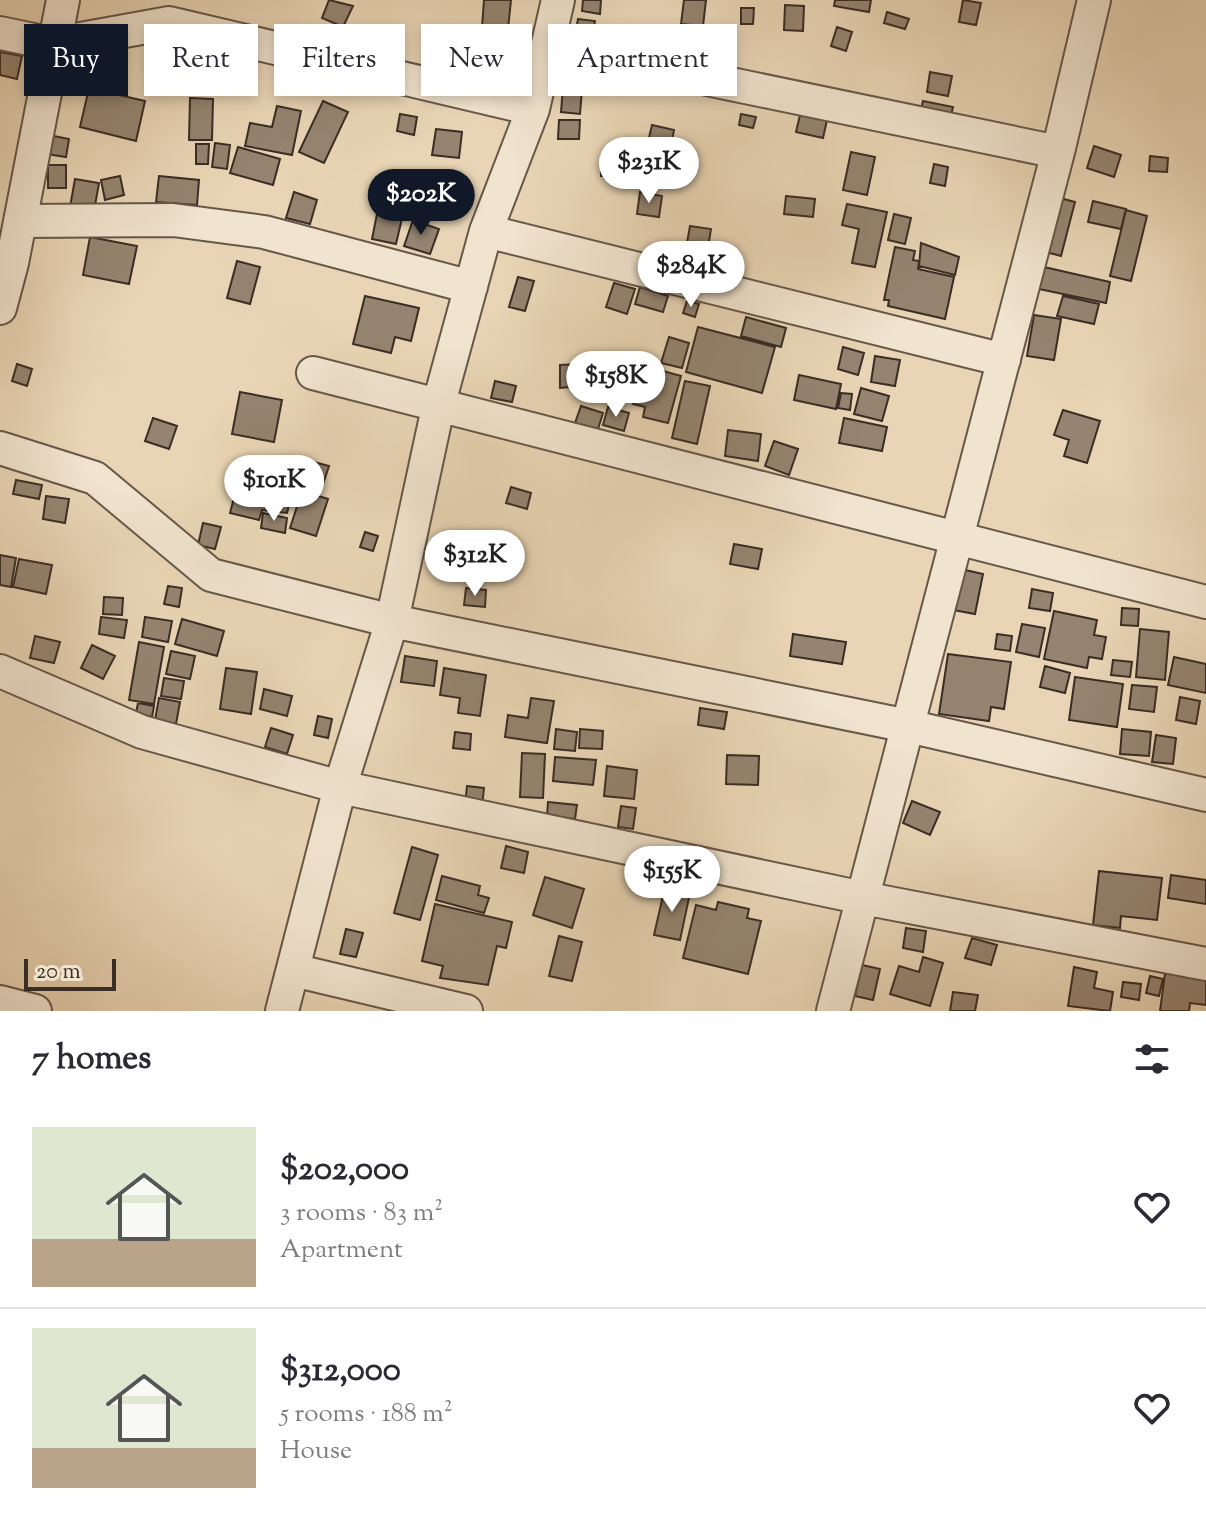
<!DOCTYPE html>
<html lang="en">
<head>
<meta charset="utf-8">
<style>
  :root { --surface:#fff; --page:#f7f7f7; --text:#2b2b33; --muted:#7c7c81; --line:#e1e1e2; --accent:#111827 }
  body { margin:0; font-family:"Sorts Mill Goudy",serif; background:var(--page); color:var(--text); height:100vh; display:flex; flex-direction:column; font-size:30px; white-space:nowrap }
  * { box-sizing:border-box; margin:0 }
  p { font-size:26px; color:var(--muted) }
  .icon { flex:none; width:44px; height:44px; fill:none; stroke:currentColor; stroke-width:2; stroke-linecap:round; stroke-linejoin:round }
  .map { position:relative; height:1011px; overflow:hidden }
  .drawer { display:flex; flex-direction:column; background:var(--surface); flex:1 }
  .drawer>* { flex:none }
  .guide { position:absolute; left:24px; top:24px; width:800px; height:72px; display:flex; gap:16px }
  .scale { position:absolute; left:24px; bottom:20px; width:92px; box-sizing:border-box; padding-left:8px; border:4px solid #3a2d25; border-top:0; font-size:22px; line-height:28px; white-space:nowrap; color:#3a2d25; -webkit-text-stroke:6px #f1e4cf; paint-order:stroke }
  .price { position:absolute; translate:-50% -68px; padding:0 18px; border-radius:28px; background:#fff; color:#222; font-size:26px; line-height:52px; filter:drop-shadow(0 2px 4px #0008) }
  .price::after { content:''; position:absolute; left:50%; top:48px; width:24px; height:18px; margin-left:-12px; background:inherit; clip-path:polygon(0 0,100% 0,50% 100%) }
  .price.on { background:var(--accent); color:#fff }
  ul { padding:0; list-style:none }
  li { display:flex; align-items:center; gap:24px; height:200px; padding:0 32px }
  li+li { border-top:2px solid var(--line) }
  li span { display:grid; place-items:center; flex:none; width:224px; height:160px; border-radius:0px; color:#555 }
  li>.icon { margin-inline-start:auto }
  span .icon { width:96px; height:96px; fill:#fffc; stroke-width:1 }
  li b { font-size:34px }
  h2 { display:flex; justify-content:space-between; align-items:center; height:96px; padding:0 32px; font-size:34px }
  .pill { padding:0 28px; border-radius:0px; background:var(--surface); box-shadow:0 4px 12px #0003; font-size:28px; line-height:72px }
  .pill.on { background:var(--accent); color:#fff }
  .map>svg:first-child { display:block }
  .building { fill:#958470; stroke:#3a2d25; stroke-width:2 }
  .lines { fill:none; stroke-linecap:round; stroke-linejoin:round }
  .minor-casing { stroke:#665749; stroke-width:36 }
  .minor { stroke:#f1e4cf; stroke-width:32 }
</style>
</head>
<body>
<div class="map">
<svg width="1206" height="1011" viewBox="0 0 1206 1011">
  <rect width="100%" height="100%" fill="#e9d5b5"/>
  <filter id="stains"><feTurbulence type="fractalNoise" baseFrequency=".0025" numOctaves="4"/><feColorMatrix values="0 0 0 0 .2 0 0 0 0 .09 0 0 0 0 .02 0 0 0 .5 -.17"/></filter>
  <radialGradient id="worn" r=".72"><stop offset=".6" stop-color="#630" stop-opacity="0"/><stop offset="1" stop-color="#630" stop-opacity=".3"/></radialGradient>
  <path class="building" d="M329 0 353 6 343 27 322 18Z
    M484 0H511L508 29 482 27Z
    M583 0H601L600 14 582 11Z
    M684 0H706L703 26 681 24Z
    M835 0H871L869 12 834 6Z
    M963 0 981 3 976 25 959 22Z
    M785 5 804 6 803 31 784 30Z
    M741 8H754L753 24H741Z
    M887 12 909 19 905 29 884 23Z
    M578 19 595 21 592 37 575 35Z
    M837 27 852 32 846 51 831 46Z
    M359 28 399 39 392 64 352 53Z
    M0 52 22 56 17 79 0 75Z
    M930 72 952 76 948 96 927 92Z
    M232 75 247 76 246 91 232 90Z
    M563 87 582 89 580 114 561 112Z
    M89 88 145 101 136 141 80 127Z
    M190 98 213 99 212 140H189Z
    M323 101 348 112 324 163 299 152Z
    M923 101 953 107 950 120 920 114Z
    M277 106 301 111 292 155 245 146 250 123 272 127Z
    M400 114 417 117 414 135 397 131Z
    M741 114 756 117 753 128 739 125Z
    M800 115 827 120 823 138 796 132Z
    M559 120H580L579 139H558Z
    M652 125 674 130 670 151 647 146Z
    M436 129 462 132 459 158 432 155Z
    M49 135 69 139 66 157 46 154Z
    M215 143 230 145 227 169 212 167Z
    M196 144H209L208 164H196Z
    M1094 146 1121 155 1114 177 1087 168Z
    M238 147 280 159 273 185 230 173Z
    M851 152 875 157 867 195 843 190Z
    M601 155 624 156 623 176H601Z
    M1150 156 1168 158 1167 172 1149 171Z
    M934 164 948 167 945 186 930 183Z
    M48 165H66V188H48Z
    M120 176 124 195 105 200 101 180Z
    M159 176 199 180 197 205 156 202Z
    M75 179 99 183 94 211 70 207Z
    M294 192 317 200 310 224 286 218Z
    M640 192 662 196 659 217 637 214Z
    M786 196 815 199 813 217 784 214Z
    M1060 198 1075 202 1061 256 1046 252Z
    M1093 201 1126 209 1121 229 1088 222Z
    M847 204 887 212 875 267 852 263 859 229 842 225Z
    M378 209 403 214 396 244 372 239Z
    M1126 210 1147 216 1131 281 1110 276Z
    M894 214 911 218 905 244 888 240Z
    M413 220 439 229 430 254 404 246Z
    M690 226 711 229 708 247 687 243Z
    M90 237 137 246 129 284 83 275Z
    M921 243 959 257 955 275 919 266Z
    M895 247 915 251 913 260 919 261 918 269 954 277 945 319 888 306 889 300H884Z
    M237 261 260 267 250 304 227 298Z
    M1044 267 1110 282 1106 303 1039 289Z
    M518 277 534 281 525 311 509 307Z
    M614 283 635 289 627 314 606 307Z
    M640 287 668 296 663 312 635 304Z
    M365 296 419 308 411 341 395 337 391 353 353 344Z
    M1063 296 1099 304 1094 324 1057 316Z
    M687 301 699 304 695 317 683 313Z
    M1034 315 1061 319 1054 360 1027 356Z
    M746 317 786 328 781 347 741 336Z
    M698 327 775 347 762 393 686 372Z
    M669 337 689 343 682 368 661 363Z
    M843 347 864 353 858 375 838 369Z
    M599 353 626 360 618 392 590 384Z
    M875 356 900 360 895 386 871 382Z
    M634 363 681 376 668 423 643 417 645 407 633 404 635 393 627 390Z
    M17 364 32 369 27 386 12 381Z
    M581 364V386L560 388V365Z
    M799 375 841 384 836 409 794 400Z
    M495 381 516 386 512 402 491 398Z
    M685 381 710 386 697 444 672 438Z
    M861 388 889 396 882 421 854 414Z
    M240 392 282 400 274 442 232 434Z
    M841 393 852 394 850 410 838 408Z
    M581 406 603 413 598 429 575 423Z
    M608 407 629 413 624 431 603 425Z
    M1063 410 1100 421 1087 463 1064 456 1069 440 1054 435Z
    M153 418 177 426 169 449 145 441Z
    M844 418 887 427 882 451 839 443Z
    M728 430 761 434 758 461 725 456Z
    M774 441 798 449 789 475 765 466Z
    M245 457 297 474 287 513 262 510 259 520 230 513 236 490 244 493 246 487 238 485Z
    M310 461 329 466 322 487 303 482Z
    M16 480 42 485 39 499 13 494Z
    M511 487 531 493 527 509 506 503Z
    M302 491 328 499 316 536 290 528Z
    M46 496 69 499 65 523 43 519Z
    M263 513 287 518 285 533 261 528Z
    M203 523 221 527 215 549 198 545Z
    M365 532 378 536 373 551 360 547Z
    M734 544 762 549 758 569 730 564Z
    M0 555 16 558 11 587 0 585Z
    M19 559 52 565 46 594 13 587Z
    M961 569 983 574 975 614 953 610Z
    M168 586 182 588 179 607 164 604Z
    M466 588 486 590 485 607 464 605Z
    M1032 589 1053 593 1050 611 1029 608Z
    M104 597 123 598 122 615 103 614Z
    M1122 608 1139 609 1138 626 1121 625Z
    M1054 611 1097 620 1094 635 1106 637 1102 659 1089 657 1087 668 1044 659Z
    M101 617 127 620 124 638 99 634Z
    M145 617 172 621 168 642 142 637Z
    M182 619 224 631 217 656 175 644Z
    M1022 624 1045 628 1039 657 1016 652Z
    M1140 629 1169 632 1165 680 1136 677Z
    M793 634 846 642 842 664 790 656Z
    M997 634 1012 636 1010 651 995 649Z
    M35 636 60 642 54 663 30 658Z
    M139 642 164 647 154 704 129 700Z
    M92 645 115 656 103 679 81 668Z
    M171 651 195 656 190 679 166 674Z
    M948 654 1011 662 1004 709 991 707 989 721 939 714Z
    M405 656 437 661 434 686 401 682Z
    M1174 657 1206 664V693L1168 685Z
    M1113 660 1132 662 1130 677 1111 675Z
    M1045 666 1070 673 1065 693 1040 687Z
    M226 668 257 672 251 714 220 709Z
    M444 668 486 675 480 716 458 713 460 698 440 695Z
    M1075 677 1123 684 1117 727 1069 720Z
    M164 678 184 681 181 699 161 696Z
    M1132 685 1157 687 1154 712 1129 709Z
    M264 689 292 696 287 716 260 709Z
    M1180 697 1200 701 1196 724 1176 720Z
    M159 698 180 702 176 724 155 720Z
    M531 698 554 701 547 743 505 737 508 715 528 718Z
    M138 703 154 706 152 717 136 713Z
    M700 708 727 712 724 729 698 725Z
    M318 716 332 719 328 738 314 735Z
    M271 728 293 735 287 754 265 747Z
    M556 729 577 732 575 751 554 749Z
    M580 729 603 731 602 749 579 748Z
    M1122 729 1151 732 1149 756 1120 754Z
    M455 732 471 734 470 750 453 748Z
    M1156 735 1176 738 1173 764 1152 762Z
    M522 753 545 754 543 798 520 797Z
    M727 755 759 756 758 785 726 784Z
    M555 757 596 760 593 785 553 781Z
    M607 766 637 770 634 799 604 796Z
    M467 786 484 788 482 806 465 805Z
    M912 801 940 812 930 835 903 823Z
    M548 802 577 805 575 819 547 816Z
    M621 806 636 808 633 829 618 827Z
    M506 846 528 852 524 873 501 868Z
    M412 847 438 855 420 920 394 913Z
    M1099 871 1162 878 1157 920 1121 916 1120 928 1093 925Z
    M1171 875 1206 880V904L1168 898Z
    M442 876 480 886 478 895 489 898 484 913 436 900Z
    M545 877 584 889 572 928 533 915Z
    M665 887 690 893 680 940 654 935Z
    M718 902 749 909 747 918 761 921 748 974 683 958 696 905 716 910Z
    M435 904 512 922 506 948 497 946 488 985 440 978 443 966 422 961Z
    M906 928 926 931 923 952 903 948Z
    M346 929 363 933 356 957 340 954Z
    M559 936 582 942 572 981 549 976Z
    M972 938 997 945 991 965 965 958Z
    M923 957 943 963 930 1006 890 994 899 966 919 972Z
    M862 965 880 969 873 1000 855 996Z
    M1166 966 1206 971V1005L1190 1003 1189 1011H1160Z
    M1074 967 1097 972 1094 988 1113 992 1110 1011 1068 1006Z
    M1150 976 1163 979 1159 996 1146 993Z
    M1123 982 1141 984 1139 1000 1121 997Z
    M953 992 978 995 975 1011H950Z"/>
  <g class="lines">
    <defs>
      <path id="minor" d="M0 33 53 44 169 23 533 109
        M548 46 1058 152
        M20 221 173 220 264 232 471 287
        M486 231 1004 360
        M0 308 12 263 63 0
        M313 373 1206 602
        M0 448 95 478 211 575 392 621 908 726 1206 795
        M0 671 142 732 340 787 863 898 1206 964
        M293 970 466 1011
        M0 1002 35 1011
        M282 1011 340 787 392 621 439 403 486 231 533 109 558 0
        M833 1011 1058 152 1094 0"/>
    </defs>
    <use href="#minor" class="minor-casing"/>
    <use href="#minor" class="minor"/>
  </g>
  <rect width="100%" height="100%" filter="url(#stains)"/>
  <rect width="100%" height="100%" fill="url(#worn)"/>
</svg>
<div class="scale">20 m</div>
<b class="price" style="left:649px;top:205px">$231K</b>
<b class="price on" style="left:421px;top:237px">$202K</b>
<b class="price" style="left:691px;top:309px">$284K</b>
<b class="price" style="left:616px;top:419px">$158K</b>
<b class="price" style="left:274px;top:523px">$101K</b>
<b class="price" style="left:475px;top:598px">$312K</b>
<b class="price" style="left:672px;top:914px">$155K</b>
<div class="guide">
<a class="pill on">Buy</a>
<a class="pill">Rent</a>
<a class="pill">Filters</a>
<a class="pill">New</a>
<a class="pill">Apartment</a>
</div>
</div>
<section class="drawer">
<h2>7 homes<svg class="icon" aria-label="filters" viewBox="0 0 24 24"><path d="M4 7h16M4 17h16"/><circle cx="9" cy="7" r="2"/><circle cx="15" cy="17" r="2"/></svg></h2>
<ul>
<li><span style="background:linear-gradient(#dfe7d0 70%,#b9a48a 0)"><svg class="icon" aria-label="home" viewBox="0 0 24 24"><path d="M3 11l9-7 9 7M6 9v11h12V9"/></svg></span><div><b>$202,000</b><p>3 rooms · 83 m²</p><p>Apartment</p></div><svg class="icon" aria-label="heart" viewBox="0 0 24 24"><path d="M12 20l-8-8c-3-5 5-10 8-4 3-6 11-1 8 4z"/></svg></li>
<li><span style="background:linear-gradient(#dfe7d0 75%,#b9a48a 0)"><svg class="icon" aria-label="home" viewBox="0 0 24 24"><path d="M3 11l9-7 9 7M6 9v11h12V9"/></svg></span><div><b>$312,000</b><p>5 rooms · 188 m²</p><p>House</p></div><svg class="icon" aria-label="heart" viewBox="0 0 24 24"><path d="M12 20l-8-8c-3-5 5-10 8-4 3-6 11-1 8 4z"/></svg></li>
</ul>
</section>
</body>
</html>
